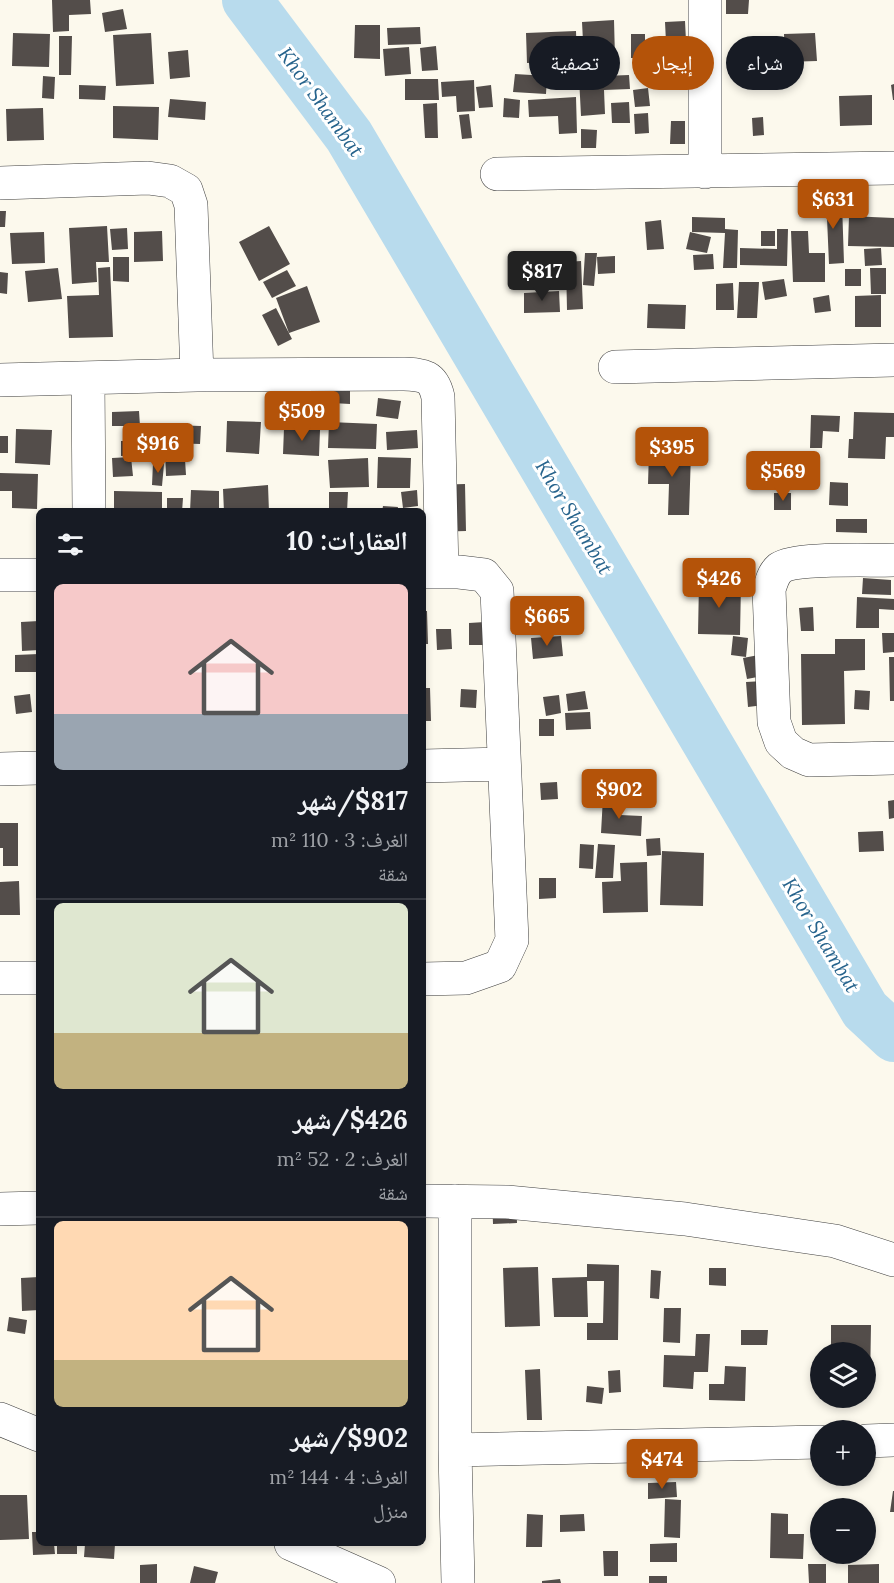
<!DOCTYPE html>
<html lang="ar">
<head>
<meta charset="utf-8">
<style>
  :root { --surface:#171b24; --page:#20242c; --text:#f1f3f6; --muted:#9ea1a6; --line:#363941; --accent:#b45309 }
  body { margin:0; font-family:Lora,"Noto Naskh Arabic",serif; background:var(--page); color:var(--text); direction:rtl; height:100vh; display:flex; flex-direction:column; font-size:22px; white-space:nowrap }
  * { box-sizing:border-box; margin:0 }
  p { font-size:20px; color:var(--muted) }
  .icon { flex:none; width:33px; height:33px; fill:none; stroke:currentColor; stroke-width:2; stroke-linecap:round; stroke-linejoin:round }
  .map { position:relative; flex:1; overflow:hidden; direction:ltr }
  .sheet { position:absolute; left:36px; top:508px; width:390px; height:1038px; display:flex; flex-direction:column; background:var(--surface); border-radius:9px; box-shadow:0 3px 9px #0003; direction:rtl }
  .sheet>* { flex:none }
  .hud { position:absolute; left:444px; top:36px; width:360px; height:54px; direction:rtl; display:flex; gap:12px }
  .buttons { position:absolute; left:810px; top:1342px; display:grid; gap:12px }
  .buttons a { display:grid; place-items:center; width:66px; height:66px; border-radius:50%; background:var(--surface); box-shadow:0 3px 9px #0003; font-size:30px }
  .price { position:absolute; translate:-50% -51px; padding:0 14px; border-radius:6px; background:var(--accent); color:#fff; font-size:20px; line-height:39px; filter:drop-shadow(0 2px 3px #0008) }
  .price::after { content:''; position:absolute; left:50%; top:36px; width:18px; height:14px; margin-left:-9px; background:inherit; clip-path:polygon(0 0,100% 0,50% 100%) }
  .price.current { background:#222; color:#fff }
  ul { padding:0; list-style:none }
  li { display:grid; align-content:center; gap:12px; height:318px; padding:0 18px }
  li+li { border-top:2px solid var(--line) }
  li span { display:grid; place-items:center; height:186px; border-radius:9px; color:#555 }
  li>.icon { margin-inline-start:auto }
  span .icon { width:108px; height:108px; fill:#fffc; stroke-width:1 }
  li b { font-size:26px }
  h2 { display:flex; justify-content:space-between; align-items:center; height:72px; padding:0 18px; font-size:26px }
  .tag { padding:0 21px; border-radius:27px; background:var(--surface); box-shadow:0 3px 9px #0003; font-size:21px; line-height:54px }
  .tag.current { background:var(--accent); color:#fff }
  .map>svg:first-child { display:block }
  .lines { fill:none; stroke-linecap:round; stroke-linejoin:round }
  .river { stroke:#b8dbed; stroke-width:50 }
  .building { fill:#534d4a }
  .minor-casing { stroke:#3f3f3f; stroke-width:34 }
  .minor { stroke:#fff; stroke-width:33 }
  .labels { text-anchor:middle; stroke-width:6; stroke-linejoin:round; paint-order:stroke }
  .water-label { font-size:20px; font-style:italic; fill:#26638c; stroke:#fff }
</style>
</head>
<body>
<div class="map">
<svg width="894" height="1583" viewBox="0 0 894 1583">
  <rect width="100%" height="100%" fill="#fcf9ed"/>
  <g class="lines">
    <path class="river" d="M247 0 349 136 865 1010 894 1037"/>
  </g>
  <path class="building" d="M52 0H90L91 14 69 15V31L53 32Z
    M726 0H749L748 14H726Z
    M123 9 127 29 105 32 102 13Z
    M614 20 615 58 584 60 582 22Z
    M685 21 687 61 667 62 665 22Z
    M355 25H380V59L354 58Z
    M420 27 421 44 388 45 387 28Z
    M576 31 577 61 527 63 526 33Z
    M13 33 50 34 49 67 12 66Z
    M151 33 154 84 116 86 113 35Z
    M815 33 817 61 785 62 784 34Z
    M631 34H645V58H631Z
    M59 36H72L71 75H59Z
    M436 46 438 70 422 71 420 48Z
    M409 47 411 74 385 76 383 49Z
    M188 50 190 77 170 79 168 52Z
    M515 74 547 76 546 94 513 92Z
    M629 75 630 89 604 90 605 114 581 116 579 77Z
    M43 76 55 77 54 99 42 98Z
    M405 79H438L439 100H405Z
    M474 80 475 111 457 112 456 96 442 97 441 82Z
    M894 84V100H893L891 85Z
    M79 85 106 86 105 100 79 99Z
    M491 85 493 107 479 108 476 87Z
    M648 88 650 106 635 107 633 90Z
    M872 95V125L840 126 839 96Z
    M576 97 577 133 559 134 558 116 529 117 528 100Z
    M504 98 520 100 519 118 503 117Z
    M170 99 206 102 205 120 168 117Z
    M629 102 630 123H612L611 103Z
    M437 103 438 138H425L423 104Z
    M113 106 159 107 158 140 113 138Z
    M43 108 44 140 7 141 6 109Z
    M648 113 649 133 635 134 634 114Z
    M469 114 472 138 462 139 459 115Z
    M763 117 764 135 753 136 752 118Z
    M671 121H685V144H670Z
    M581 129 597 130 596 148H581Z
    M842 203 844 263 829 264 827 218H817L816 204Z
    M0 211H6L5 227H0Z
    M849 216 894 218V247L848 246Z
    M692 217 725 218V229L738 230 737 268H723L725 233 692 232Z
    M661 220 664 249 647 250 645 222Z
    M107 226 109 262H96L97 282 72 284 69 228Z
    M269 226 290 264 259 281 239 242Z
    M127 228 128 249 112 250 110 229Z
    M777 229H788L787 266 740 265V248L777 249Z
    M162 231 163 261 134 262V232Z
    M761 231H775V246H761Z
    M791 231H808L809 253H825V282H793Z
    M44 232 45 263 12 264 10 233Z
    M690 232 711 237 707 253 686 249Z
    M881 248 882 265 865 266 864 249Z
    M585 253H597L594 286 583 285Z
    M713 254 714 269 694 270 693 255Z
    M615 256V273L598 274 597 257Z
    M113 257H129V282L113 281Z
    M581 261 583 309 567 310 566 262Z
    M110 267 113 337 69 338 67 296 99 295 98 268Z
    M58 268 62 299 28 302 25 271Z
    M870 268H886V294H871Z
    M845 269H861V286H845Z
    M287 270 296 286 272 298 263 282Z
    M0 272 8 273 7 294 0 293Z
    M784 279 787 296 765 300 762 282Z
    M739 282H759L757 318H737Z
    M733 283 734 310H716V284Z
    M307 286 320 322 289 333 276 298Z
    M559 291 560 312 524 313V293Z
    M829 295 831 311 815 313 813 298Z
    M881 295V327H855V296Z
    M648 304 686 305 685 329 647 328Z
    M276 308 292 339 278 346 262 315Z
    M333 386H350V404L332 403Z
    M378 398 401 401 398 419 376 416Z
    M139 411 140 426H112V412Z
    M854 412 894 413V437H886L885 459 848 458 849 439H853Z
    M811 415 840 416 839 432 823 431 822 448H810Z
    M227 421 261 422 259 454 226 452Z
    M329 422 377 424 376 449 328 448Z
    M170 425 201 426 200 444 169 443Z
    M284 428 320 430 319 456 283 454Z
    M16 429 52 430 50 465 15 463Z
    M417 430 418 448 387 450 386 432Z
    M0 436H8V453H0Z
    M121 441H140V455L121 456Z
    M184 444 186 475 166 476 165 446Z
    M649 451 691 453 689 515H668L669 484H648Z
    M131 457 133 476 113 477 112 458Z
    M378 457 411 458 410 488H377Z
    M368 458 369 487 330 488 328 460Z
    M153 463 164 464 162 486 152 485Z
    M0 473 38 474 37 509 12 508V491H0Z
    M830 482 848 483V506L829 505Z
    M465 484 466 531 432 532 430 485Z
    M268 485 269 512H224L223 489Z
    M191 490 219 491V512H190Z
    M417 490 418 506 403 508 401 492Z
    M114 491 162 492V512H114Z
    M329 492H348L347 512H329Z
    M774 493H791V510H774Z
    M167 498H183L182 512H167Z
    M383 506 398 507 397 512H382Z
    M356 509H372V512H356Z
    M836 519H867V533L836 532Z
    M863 578 891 580V595L862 594Z
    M699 582 741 584 740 635 698 634Z
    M857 597 894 599V610L879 609V628H856Z
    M813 607 814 631H801L799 608Z
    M423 611H427L428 644H423Z
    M39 621V650L22 651 21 622Z
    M485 622 486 645H469V623Z
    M436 629H451L452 649 437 650Z
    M882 633H894V652L883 653Z
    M561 636 563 656 533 659 531 638Z
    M733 636 748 638 746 657 731 655Z
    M835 639H865V670L844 671 845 724 802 725 801 654H835Z
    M39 654V672H15V655Z
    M764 654 768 675 747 679 743 658Z
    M889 657H894V701H890Z
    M764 681 765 705 748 707 746 682Z
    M423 688H430L431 721H423Z
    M461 689 477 690 476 708 460 707Z
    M855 690 870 691 869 710 854 709Z
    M585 691 588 709 568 711 566 694Z
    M30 694 32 712 16 714 14 696Z
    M559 695 561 713 546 716 543 697Z
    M590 712 591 729 566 730 565 713Z
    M539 719H554V736H539Z
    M557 782 558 799 541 800 540 783Z
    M603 797 621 799 620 815 642 816 641 836 601 833Z
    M894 800V818L889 819 888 801Z
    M0 823H18V866H3V848H0Z
    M883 831 884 851 859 852 858 832Z
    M660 838 661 855 647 856 646 839Z
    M580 844 594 845 593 869 579 868Z
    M598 844 615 845 613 878H595Z
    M662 851 704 853 703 906 660 905Z
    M647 862 648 912 603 913 602 882 621 881 620 863Z
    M539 878H556V898L539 899Z
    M19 881 20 915H0V882Z
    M492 1196H516L517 1223 493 1224Z
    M587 1264 619 1265 618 1340H587V1323H603L604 1281H587L588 1317H554L552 1278 587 1277Z
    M538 1267 540 1326 505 1327 503 1268Z
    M709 1268H726V1286L709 1285Z
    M651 1270 661 1271 659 1299 650 1298Z
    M39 1277V1310L22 1311 21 1278Z
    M664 1308H681L680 1343 663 1342Z
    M9 1317 27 1320 25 1334 7 1331Z
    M831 1325H871L870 1384H866V1353H848V1346H831Z
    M741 1330H768L767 1345H741Z
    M696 1334H710L708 1372H694L693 1389 663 1387 664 1355 695 1356Z
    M725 1366 746 1367 745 1401 709 1400V1384H724Z
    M540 1369 542 1420H527L525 1370Z
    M620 1370 621 1392 609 1393 608 1371Z
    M587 1386 604 1388 602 1404 586 1402Z
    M676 1482 677 1497 648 1499V1483Z
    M893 1491H894V1512H890Z
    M0 1495H27L29 1539 0 1540Z
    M665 1499 681 1500 680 1538 664 1537Z
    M771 1513 788 1514V1534H804L803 1559 770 1558Z
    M527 1514 543 1515 542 1547H526Z
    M584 1514 585 1531 560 1532V1515Z
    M32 1532H39V1544H54L55 1554 33 1555Z
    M677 1543V1562H650V1544Z
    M57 1544H77V1554H57Z
    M85 1544H115L114 1559 84 1557Z
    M603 1551H618V1576H604Z
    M157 1564V1583H140V1565Z
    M808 1564H826V1583H809Z
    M879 1564V1583H848V1565Z
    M194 1566 218 1572 215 1583H190Z
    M649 1576H667V1583H649Z
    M560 1579 561 1583H542V1581Z"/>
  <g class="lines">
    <defs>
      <path id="minor" d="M705 0V172
        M497 174 894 168
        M0 183 148 178 170 181 186 190 191 205 197 375
        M615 367 894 360
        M88 379 89 512
        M0 380 197 375 403 374C423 375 433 375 438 397L442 572
        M894 560C872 561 796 557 780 568 773 574 772 581 769 589L774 722 781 742 793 753 809 760 894 758
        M423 572H459L484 575 497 591 512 940 500 966 466 978 423 979
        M0 575H39
        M423 766 504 764
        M0 769 39 768
        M0 978H39
        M423 1201 507 1202 685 1219 835 1241 894 1260
        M455 1201V1450L458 1583
        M0 1209 39 1208
        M0 1419 39 1435
        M866 1441 894 1440
        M455 1450 820 1442
        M291 1544 379 1583"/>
    </defs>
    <use href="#minor" class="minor-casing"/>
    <use href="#minor" class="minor"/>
  </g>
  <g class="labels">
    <g class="water-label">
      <text transform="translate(321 102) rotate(54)" y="7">Khor Shambat</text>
      <text transform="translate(574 517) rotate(59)" y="7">Khor Shambat</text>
      <text transform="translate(821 935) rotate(59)" y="7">Khor Shambat</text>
    </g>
  </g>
</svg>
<div class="buttons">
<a><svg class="icon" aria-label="layers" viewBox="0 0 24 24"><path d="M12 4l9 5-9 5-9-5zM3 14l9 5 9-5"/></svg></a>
<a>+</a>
<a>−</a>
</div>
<b class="price" style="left:833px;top:230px">$631</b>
<b class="price current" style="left:542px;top:302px">$817</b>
<b class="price" style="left:302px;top:442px">$509</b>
<b class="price" style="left:158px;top:474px">$916</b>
<b class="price" style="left:672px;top:478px">$395</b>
<b class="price" style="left:783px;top:502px">$569</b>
<b class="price" style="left:719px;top:609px">$426</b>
<b class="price" style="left:547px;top:647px">$665</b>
<b class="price" style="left:619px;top:820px">$902</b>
<b class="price" style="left:662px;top:1490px">$474</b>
<div class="hud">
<a class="tag">شراء</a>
<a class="tag current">إيجار</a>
<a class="tag">تصفية</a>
</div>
<section class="sheet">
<h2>العقارات: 10<svg class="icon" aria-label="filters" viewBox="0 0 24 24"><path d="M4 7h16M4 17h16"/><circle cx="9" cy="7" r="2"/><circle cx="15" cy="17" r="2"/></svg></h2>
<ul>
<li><span style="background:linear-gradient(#f6c9c9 70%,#9aa5b1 0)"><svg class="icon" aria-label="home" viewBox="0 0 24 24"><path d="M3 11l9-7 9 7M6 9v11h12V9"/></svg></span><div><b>$817/شهر</b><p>الغرف: 3 · 110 m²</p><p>شقة</p></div></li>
<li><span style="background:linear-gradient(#dfe7d0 70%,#c2b280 0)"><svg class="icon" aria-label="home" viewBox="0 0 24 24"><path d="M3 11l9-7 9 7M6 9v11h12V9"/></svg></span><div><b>$426/شهر</b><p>الغرف: 2 · 52 m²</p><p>شقة</p></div></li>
<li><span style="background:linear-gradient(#ffd9b3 75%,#c2b280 0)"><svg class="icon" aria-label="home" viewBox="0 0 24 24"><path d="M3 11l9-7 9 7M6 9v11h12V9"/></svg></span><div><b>$902/شهر</b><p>الغرف: 4 · 144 m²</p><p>منزل</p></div></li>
</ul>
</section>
</div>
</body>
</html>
